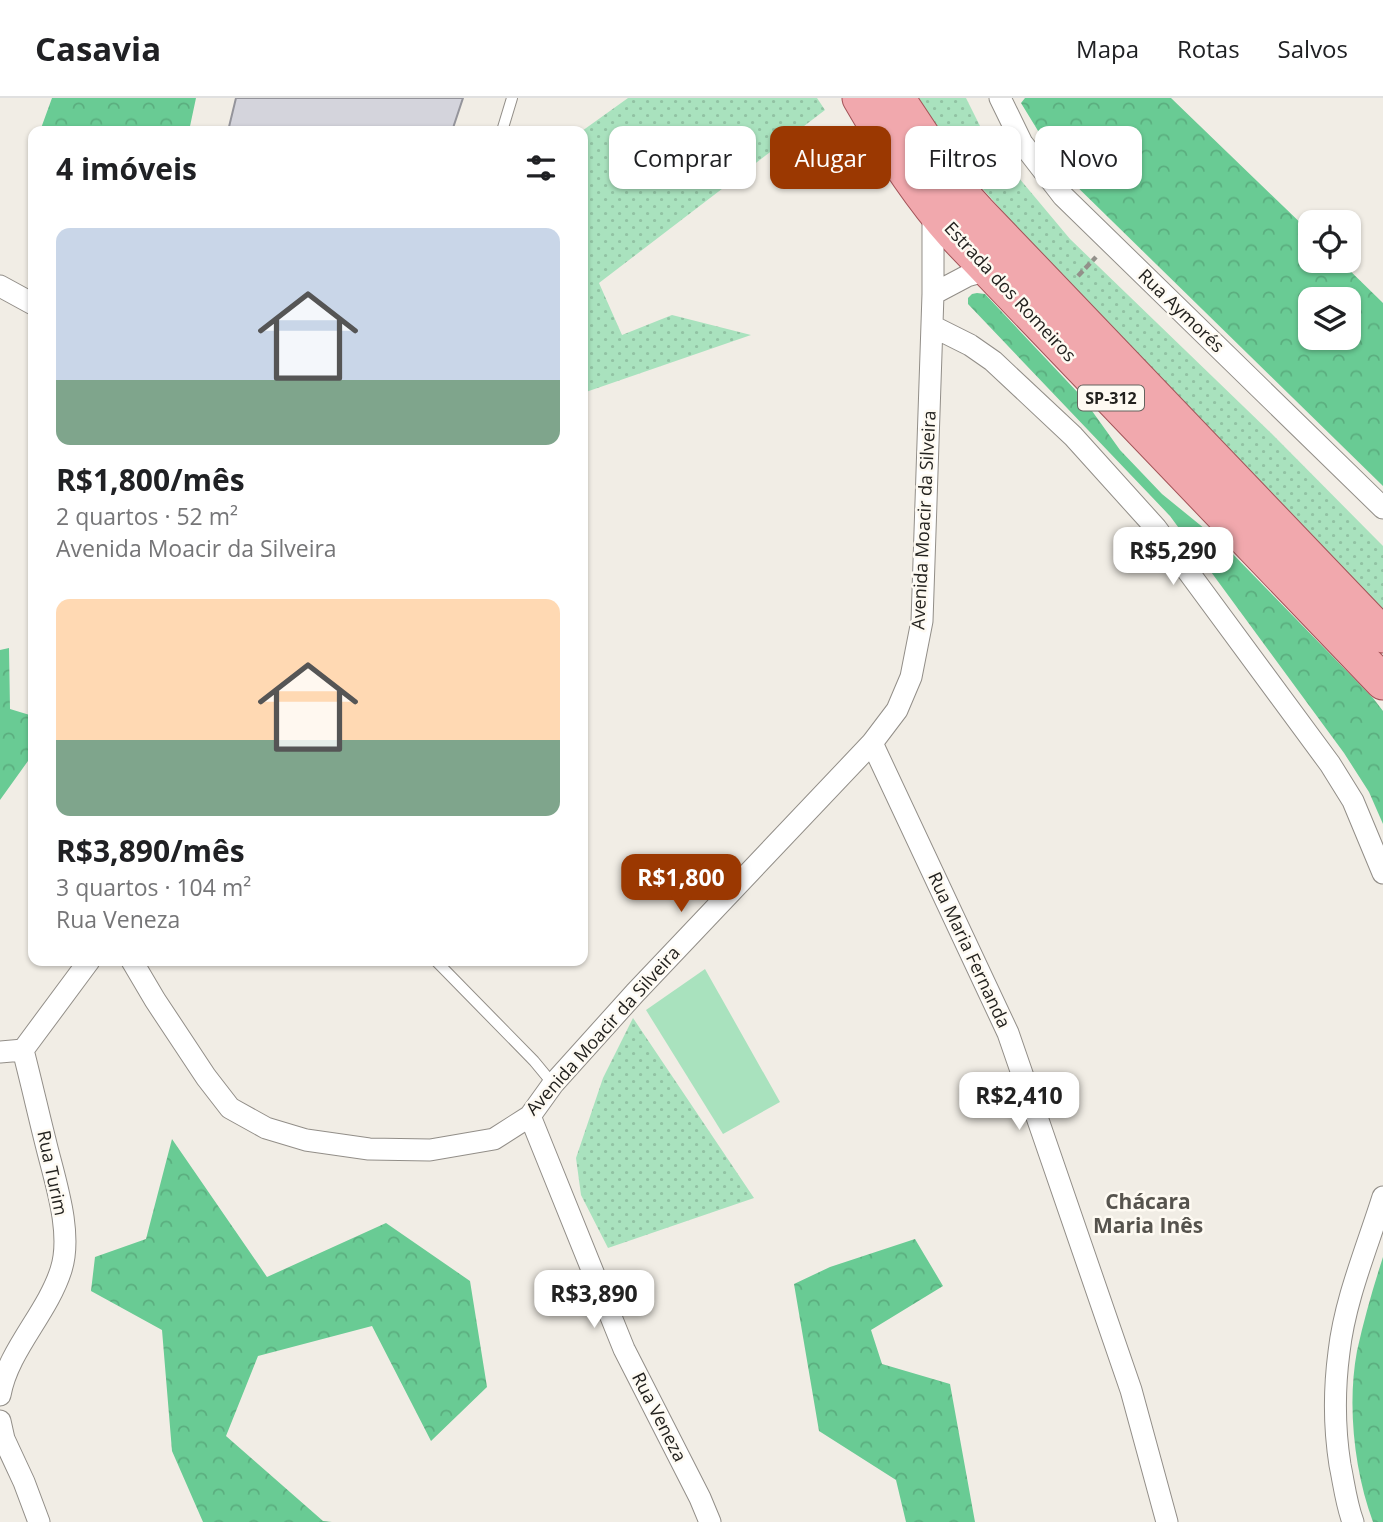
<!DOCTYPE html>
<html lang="pt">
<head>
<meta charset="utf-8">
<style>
  :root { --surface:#fff; --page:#f2f2f2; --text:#202124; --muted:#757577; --line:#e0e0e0; --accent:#9b3801 }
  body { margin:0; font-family:"Open Sans",sans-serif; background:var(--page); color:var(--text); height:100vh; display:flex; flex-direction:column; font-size:26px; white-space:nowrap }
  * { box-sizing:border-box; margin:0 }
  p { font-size:23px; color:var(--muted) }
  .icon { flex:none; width:38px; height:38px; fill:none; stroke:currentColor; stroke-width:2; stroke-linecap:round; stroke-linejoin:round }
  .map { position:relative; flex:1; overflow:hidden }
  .panel { position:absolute; left:28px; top:28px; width:560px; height:840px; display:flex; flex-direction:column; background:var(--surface); border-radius:14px; box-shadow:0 2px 5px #0004 }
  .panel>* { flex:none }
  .hud { position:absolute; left:609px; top:28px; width:665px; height:63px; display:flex; gap:14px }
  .tools { position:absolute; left:1298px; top:112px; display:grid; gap:14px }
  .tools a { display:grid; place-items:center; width:63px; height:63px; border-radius:14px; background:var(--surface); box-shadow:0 2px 5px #0004; font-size:35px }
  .price { position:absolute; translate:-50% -60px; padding:0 16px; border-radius:14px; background:#fff; color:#222; font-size:23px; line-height:46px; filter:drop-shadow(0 2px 4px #0008) }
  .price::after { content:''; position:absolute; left:50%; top:42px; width:21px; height:16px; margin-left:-10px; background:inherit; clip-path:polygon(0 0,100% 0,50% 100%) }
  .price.active { background:var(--accent); color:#fff }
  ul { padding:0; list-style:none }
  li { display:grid; align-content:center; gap:14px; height:371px; padding:0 28px }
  li span { display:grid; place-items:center; height:217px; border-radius:14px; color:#555 }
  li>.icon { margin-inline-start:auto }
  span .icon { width:126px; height:126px; fill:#fffc; stroke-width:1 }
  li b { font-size:30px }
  h2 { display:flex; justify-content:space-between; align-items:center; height:84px; padding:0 28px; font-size:30px }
  .pill { padding:0 24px; border-radius:14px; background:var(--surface); box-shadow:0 2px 5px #0004; font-size:24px; line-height:63px }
  .pill.active { background:var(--accent); color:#fff }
  header { display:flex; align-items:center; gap:42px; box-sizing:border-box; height:98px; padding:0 35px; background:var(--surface); border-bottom:2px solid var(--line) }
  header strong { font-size:33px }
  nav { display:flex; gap:38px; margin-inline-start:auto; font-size:24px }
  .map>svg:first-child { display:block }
  .grass { fill:url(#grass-dots) }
  .forest { fill:url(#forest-crowns); fill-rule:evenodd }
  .park { fill:#a9e2be }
  .building { fill:#d4d4dc; stroke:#94949b; stroke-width:2 }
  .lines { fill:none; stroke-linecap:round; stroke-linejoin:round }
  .service-casing { stroke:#928e88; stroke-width:12 }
  .minor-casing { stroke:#928e88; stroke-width:23 }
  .primary-casing { stroke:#a35358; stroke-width:37 }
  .path { stroke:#93908a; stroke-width:4.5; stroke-dasharray:7 3.5; stroke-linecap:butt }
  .service { stroke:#fff; stroke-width:10 }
  .minor { stroke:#fff; stroke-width:21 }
  .primary { stroke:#f1a8ad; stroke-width:35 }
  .labels { text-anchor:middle; stroke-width:5; stroke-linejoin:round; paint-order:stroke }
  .shield { fill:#fefaf2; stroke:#65635e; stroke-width:2 }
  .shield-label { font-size:16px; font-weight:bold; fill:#23221f }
  .street-label { font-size:18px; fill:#23221f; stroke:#fefaf2 }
  .quarter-label { font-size:21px; font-weight:bold; fill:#56534d; stroke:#fefaf2 }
</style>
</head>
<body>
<header>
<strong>Casavia</strong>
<nav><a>Mapa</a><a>Rotas</a><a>Salvos</a></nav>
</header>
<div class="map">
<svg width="1383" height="1424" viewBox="0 0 1383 1424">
  <defs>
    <pattern id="grass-dots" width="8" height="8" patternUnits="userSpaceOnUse" patternTransform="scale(1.75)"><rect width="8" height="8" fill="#a9e2be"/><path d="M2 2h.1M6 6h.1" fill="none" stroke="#91c2a3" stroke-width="1.8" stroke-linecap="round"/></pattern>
    <pattern id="forest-crowns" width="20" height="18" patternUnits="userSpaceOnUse" patternTransform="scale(1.75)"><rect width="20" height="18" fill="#69cb94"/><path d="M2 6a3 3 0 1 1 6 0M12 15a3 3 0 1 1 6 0" fill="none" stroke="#5bae7f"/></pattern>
  </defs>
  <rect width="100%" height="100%" fill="#f1ede5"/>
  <path class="grass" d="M628 0H817L825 12 599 185 622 237 672 217 751 237 583 295 582 33Z
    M915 0H966L987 42 1070 141 1272 336 1383 448V524L1140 270 926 26Z
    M633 920 754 1100 608 1150 581 1097 576 1060 603 980Z"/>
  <path class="forest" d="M52 0H196L189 33H40Z
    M1025 0H1171L1311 135V163H1340L1383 205V388L1065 77 1021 5ZM1311 201H1349V240H1311Z
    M977 195 985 196 1082 299 1120 352 1162 396 1221 444 1373 600 1383 613V726L1369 694 1344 655 1170 418 968 206V200L972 196Z
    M9 550 10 611 33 618V656L0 702V552Z
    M172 1041 267 1179 386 1125 470 1183 487 1289 431 1343 372 1228 258 1258 226 1338 323 1423 332 1424H203L172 1353 162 1232 91 1193 95 1159 146 1141Z
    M915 1141 943 1188 871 1232 882 1266 950 1286 975 1424H906L896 1382 819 1333 794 1186 830 1169Z
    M1383 1159V1424H1373C1354 1373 1347 1306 1357 1253 1364 1221 1373 1190 1383 1159Z"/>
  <path class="park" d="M705 871 780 1004 723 1036 646 912Z"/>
  <path class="building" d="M236 0H463L452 33H228Z"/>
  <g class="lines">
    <defs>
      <path id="service" d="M502 33 512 0
        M436 863 534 963 553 986"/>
      <path id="minor" d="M1000 0 1022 45 1063 98 1383 410
        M0 188 33 206
        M933 196 967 178 988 172
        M932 228 970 247 993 263 1073 338 1156 430 1330 666 1353 703 1383 775
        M872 645 1008 935 1131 1292 1167 1424
        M132 863 155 902 206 979 230 1010 266 1030 306 1042 369 1051 430 1052 494 1041 530 1018 553 986 635 895 872 645 897 612 911 579 922 523 933 196V112
        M0 954 23 952
        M530 1018 624 1251 700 1400 710 1424
        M0 1297C8 1252 47 1216 61 1172 73 1135 55 1083 46 1046 38 1014 31 983 23 952L89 863
        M0 1323 4 1341 24 1384 39 1424
        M1353 1424C1346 1405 1344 1386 1340 1367 1334 1329 1334 1292 1339 1254 1345 1201 1367 1150 1383 1099"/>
      <path id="primary" d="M860 0C887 47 917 95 954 136L1383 584
        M897 0 958 92 978 114 1383 537"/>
    </defs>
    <use href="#service" class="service-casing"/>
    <use href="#minor" class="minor-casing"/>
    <use href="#primary" class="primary-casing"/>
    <path class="path" d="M1078 178 1096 159"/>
    <use href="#service" class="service"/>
    <use href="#minor" class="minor"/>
    <use href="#primary" class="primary"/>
  </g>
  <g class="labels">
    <rect class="shield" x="1078" y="287.5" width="66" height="25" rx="5"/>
    <g class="shield-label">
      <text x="1111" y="306">SP-312</text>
    </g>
    <g class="street-label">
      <text transform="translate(1010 194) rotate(47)" y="6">Estrada dos Romeiros</text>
      <text transform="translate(1181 213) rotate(44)" y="6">Rua Aymorés</text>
      <text transform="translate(924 422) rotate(-87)" y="6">Avenida Moacir da Silveira</text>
      <text transform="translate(969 852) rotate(65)" y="6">Rua Maria Fernanda</text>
      <text transform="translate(603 933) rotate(-48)" y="6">Avenida Moacir da Silveira</text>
      <text transform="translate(52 1075) rotate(78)" y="6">Rua Turim</text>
      <text transform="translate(659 1319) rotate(63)" y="6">Rua Veneza</text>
    </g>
    <g class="quarter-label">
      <text x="1148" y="1111">Chácara<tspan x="1148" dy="24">Maria Inês</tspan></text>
    </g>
  </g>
</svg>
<div class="tools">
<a><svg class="icon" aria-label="locate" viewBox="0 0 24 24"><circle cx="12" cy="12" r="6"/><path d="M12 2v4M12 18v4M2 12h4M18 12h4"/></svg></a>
<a><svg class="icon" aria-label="layers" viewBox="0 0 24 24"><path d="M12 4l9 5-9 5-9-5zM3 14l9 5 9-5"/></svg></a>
</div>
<b class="price" style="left:1173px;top:489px">R$5,290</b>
<b class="price active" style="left:681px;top:816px">R$1,800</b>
<b class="price" style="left:1019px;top:1034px">R$2,410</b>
<b class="price" style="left:594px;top:1232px">R$3,890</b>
<div class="hud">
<a class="pill">Comprar</a>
<a class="pill active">Alugar</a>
<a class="pill">Filtros</a>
<a class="pill">Novo</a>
</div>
<section class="panel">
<h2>4 imóveis<svg class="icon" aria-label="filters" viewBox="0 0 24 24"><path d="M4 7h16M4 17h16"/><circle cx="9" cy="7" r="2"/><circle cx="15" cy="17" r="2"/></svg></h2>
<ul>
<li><span style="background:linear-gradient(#c9d6e8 70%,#7fa58c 0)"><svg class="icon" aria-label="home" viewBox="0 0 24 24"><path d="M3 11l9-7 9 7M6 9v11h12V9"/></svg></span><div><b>R$1,800/mês</b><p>2 quartos · 52 m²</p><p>Avenida Moacir da Silveira</p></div></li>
<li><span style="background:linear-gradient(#ffd9b3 65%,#7fa58c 0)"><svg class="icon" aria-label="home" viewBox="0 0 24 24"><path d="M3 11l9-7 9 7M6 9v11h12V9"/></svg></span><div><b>R$3,890/mês</b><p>3 quartos · 104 m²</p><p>Rua Veneza</p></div></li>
</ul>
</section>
</div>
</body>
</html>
